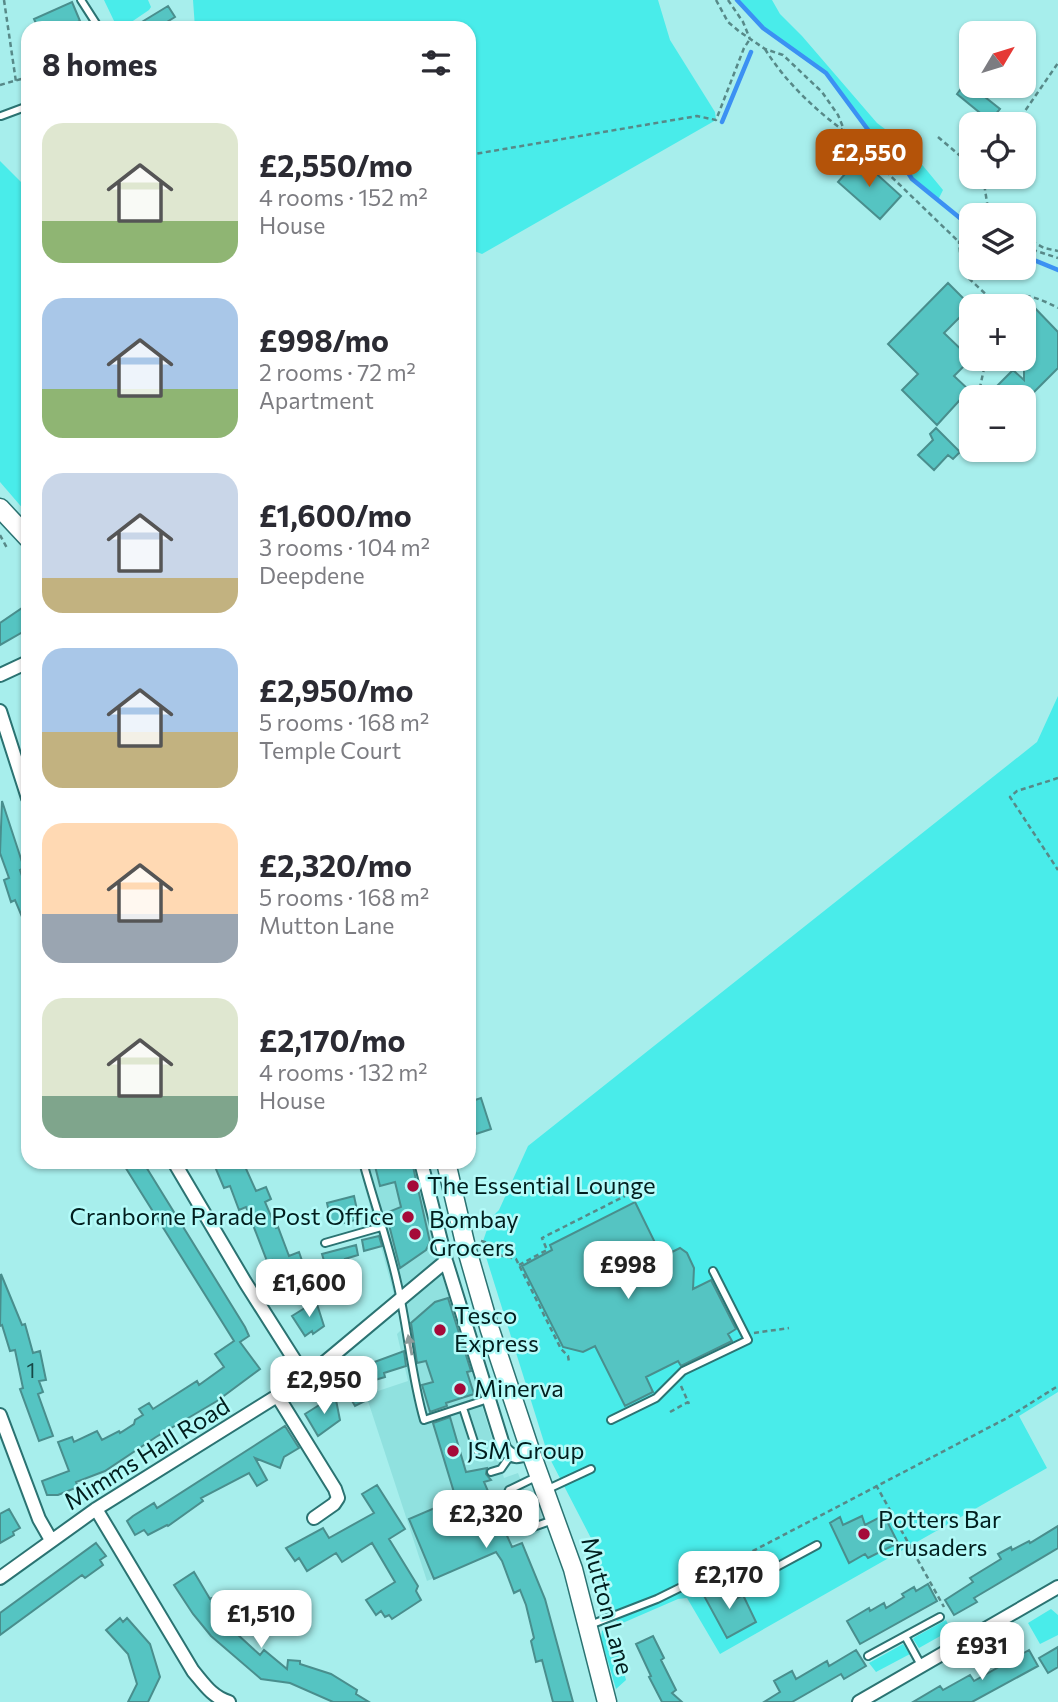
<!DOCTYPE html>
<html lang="en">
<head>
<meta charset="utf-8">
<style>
  :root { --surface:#fff; --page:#f2f2f3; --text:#2b2b33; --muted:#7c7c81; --accent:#b45309 }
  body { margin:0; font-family:Commissioner,sans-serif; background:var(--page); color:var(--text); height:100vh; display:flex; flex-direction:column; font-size:26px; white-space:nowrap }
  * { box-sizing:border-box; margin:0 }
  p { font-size:23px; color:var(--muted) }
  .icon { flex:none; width:38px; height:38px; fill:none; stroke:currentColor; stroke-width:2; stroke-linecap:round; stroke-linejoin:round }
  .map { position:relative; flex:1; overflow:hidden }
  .details { position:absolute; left:21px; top:21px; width:455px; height:1148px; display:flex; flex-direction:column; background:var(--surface); border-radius:21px; box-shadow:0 2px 5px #0004 }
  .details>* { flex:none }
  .needle { width:46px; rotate:52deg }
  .tools { position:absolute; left:959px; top:21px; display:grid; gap:14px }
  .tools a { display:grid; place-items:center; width:77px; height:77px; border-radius:14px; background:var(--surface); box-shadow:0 2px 5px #0004; font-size:35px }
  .price { position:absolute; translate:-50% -60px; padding:0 16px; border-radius:14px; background:#fff; color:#222; font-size:23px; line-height:46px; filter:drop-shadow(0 2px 4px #0008) }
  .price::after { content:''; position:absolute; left:50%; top:42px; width:21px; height:16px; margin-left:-10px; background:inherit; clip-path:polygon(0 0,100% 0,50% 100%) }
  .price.current { background:var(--accent); color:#fff }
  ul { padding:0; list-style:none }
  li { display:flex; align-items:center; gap:21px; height:175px; padding:0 21px }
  li span { display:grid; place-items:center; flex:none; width:196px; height:140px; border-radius:21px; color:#555 }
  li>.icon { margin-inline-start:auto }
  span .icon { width:84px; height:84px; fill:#fffc; stroke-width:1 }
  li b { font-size:30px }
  h2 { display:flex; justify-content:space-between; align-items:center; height:84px; padding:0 21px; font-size:30px }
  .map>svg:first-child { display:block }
  .built { fill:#90e1df }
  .green { fill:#49ecea }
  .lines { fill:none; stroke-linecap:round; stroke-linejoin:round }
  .stream { stroke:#3b91f3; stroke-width:4.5 }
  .building { fill:#55c4c2; stroke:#498e8d; stroke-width:2 }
  .lane-casing { stroke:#2b7372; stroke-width:10 }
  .street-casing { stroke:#2b7372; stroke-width:16 }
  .secondary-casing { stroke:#2b7372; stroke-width:21 }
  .path { stroke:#578988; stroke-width:2.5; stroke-dasharray:5 3.5; stroke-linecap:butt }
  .lane { stroke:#fff; stroke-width:6 }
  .street { stroke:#fff; stroke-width:12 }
  .secondary { stroke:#fff; stroke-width:18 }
  .oneway { fill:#8d9a9a }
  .poi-dot { fill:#a50a39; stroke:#b4fbf9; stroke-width:2.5 }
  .labels { text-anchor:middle; stroke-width:5; stroke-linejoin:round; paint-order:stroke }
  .number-label { font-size:21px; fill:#164847 }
  .poi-label { font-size:24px; fill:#011e1e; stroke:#b4fbf9; text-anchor:start }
  .street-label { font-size:24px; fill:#011e1e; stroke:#b4fbf9 }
</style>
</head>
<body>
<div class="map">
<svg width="1058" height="1702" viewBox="0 0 1058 1702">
  <rect width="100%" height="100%" fill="#a7eeec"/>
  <path class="built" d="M358 1162H414L446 1288 504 1478 518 1473 540 1532 427 1581 366 1395 408 1381 397 1334 403 1328Z"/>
  <path class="green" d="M104 0H148L151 7 149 10 124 27 115 23Z
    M193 0H658L670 40 715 112 716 120 482 254 469 249V28H195Z
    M739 0H772L780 14 802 36 877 123 905 144 943 190 938 200 913 179 901 158 878 141 827 74 763 27Z
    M0 161 28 189V508L25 511 0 482Z
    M1058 696V1392L1019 1416 1047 1468 720 1654 687 1598 678 1599 618 1625 593 1542 548 1455 482 1244 491 1218 499 1210 528 1146 1037 742Z
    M1051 1609 1058 1615V1635L1040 1644 1028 1623Z
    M946 1620 951 1630 919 1648 913 1639 915 1637Z
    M602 1630 618 1650 626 1680 616 1689 601 1638Z
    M903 1644 910 1654 876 1672 869 1663Z"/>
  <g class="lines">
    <path class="stream" d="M737 0 763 28 826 73 877 142 899 158 912 179 971 227
      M722 122 751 52
      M1024 256 1058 270"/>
  </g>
  <path class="building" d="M72 2 80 21 63 28H38L34 19Z
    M168 6 175 17 157 28H132Z
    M966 82 1000 109 990 121 957 94Z
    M859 158 901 196 880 219 838 182Z
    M948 283 971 306 944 333 971 359 954 376 969 390 937 425 902 390 918 374 888 344Z
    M1032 305 1058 332V368L1024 402V397H986L1013 370 1024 380V313Z
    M936 428 960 452 953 459 948 455 934 470 918 455 933 440 930 434Z
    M28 604V629L0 645V623Z
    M2 801 24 868 20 870 28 894V931L15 900 11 902 4 880 9 878 0 853Z
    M481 1098 491 1129 476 1134 469 1112V1102Z
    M122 1162H143L245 1327 249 1336 240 1342 260 1369 217 1401 156 1437 105 1471 76 1482 78 1487 58 1495H47L42 1481 69 1471 58 1442 72 1437 74 1442 97 1431 102 1440 119 1431 120 1433 134 1424 135 1420 143 1415 139 1409 149 1403 153 1409 197 1381 199 1385 224 1367 215 1354 234 1341Z
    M213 1162H243L256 1191 266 1187 271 1199 265 1202 276 1228 278 1227 289 1256 299 1252 306 1272 293 1277 294 1280 282 1286 272 1260 267 1261 246 1207 239 1210 230 1186 224 1188Z
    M374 1162H412L430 1242 426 1250 400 1268 386 1213 401 1207 395 1182 380 1186Z
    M354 1196 359 1219 332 1226 327 1203Z
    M635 1202 662 1257 680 1248 687 1253 694 1268 693 1289 711 1280 736 1329 728 1334 732 1341 681 1366 678 1361 646 1377 653 1392 625 1406 595 1346 583 1352 563 1347 522 1266 552 1250 550 1245Z
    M379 1236 382 1246 364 1251 362 1240Z
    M356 1245 358 1255 345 1259 355 1293 318 1300 336 1287 330 1263 325 1264 322 1254Z
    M1 1274 22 1325 25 1324 33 1353 40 1351 46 1380 39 1381 43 1392 38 1394 53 1436 39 1441 20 1389 23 1388 15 1350 10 1351 2 1325 0 1326Z
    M448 1298 471 1371 467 1372 474 1394 446 1403 447 1406 430 1412 422 1385 433 1382 426 1361 417 1363 411 1323 435 1302Z
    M316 1301 324 1326 313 1334 312 1331 305 1336 292 1316Z
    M404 1351 406 1366 384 1373 385 1377 365 1383 361 1367Z
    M360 1378 367 1400 355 1406 344 1387Z
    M335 1395 340 1420 318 1436 305 1414Z
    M450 1417 466 1472 487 1468 486 1474 491 1480 484 1482 496 1510 498 1509 503 1521 501 1522 512 1547 522 1543 545 1599 573 1702H553L542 1660 536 1662 531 1641 534 1638 526 1605 520 1590 514 1593 502 1561 496 1552 434 1579 409 1519 456 1499 433 1423Z
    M285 1426 299 1448 284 1457 280 1468 255 1458 267 1480 257 1486 249 1473 201 1498 203 1501 168 1526 167 1525 148 1535 144 1530 135 1535 127 1521 133 1516 154 1503 157 1508Z
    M377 1485 405 1529 389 1539 418 1586 416 1591 421 1600 392 1619 389 1615 385 1617 381 1611 376 1615 366 1600 395 1582 372 1543 342 1562 336 1553 307 1571 299 1558 295 1561 286 1548 323 1528 329 1538 374 1513 362 1494Z
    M9 1509 20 1528 13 1532 14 1535 0 1543V1514Z
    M884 1515 898 1543 868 1558 865 1554 849 1563 830 1523 840 1517 843 1525 862 1516 865 1525Z
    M1058 1526V1548L974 1598 977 1602 954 1615 945 1600 973 1582 970 1578 1001 1559 998 1554 1011 1547 1012 1550 1029 1541 1030 1543Z
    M96 1543 106 1556 100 1560 103 1565 85 1578 82 1575 0 1635V1613Z
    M194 1572 210 1599 212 1598 220 1607 213 1612 260 1655 264 1650 287 1669 288 1660 300 1661V1664L331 1674 357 1690 356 1694 369 1702H333L290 1683 261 1679 211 1636 193 1614 174 1585Z
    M722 1583 732 1601 743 1595 756 1622 727 1638 703 1594Z
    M928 1584 937 1601 860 1644 847 1621 869 1608 870 1611 884 1603 886 1608 904 1597 902 1594 914 1587 916 1591Z
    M120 1618 123 1622 127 1618 150 1644 160 1677 148 1702H128L137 1684 128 1654 106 1630Z
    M653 1636 664 1658 661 1660 676 1690 672 1693 682 1702H662L649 1677 651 1676 636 1644Z
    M1058 1647V1667L1048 1673 1039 1658Z
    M856 1650 866 1666 844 1679 841 1674 792 1702H764L780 1692 774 1681 792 1671 796 1679 827 1661 829 1666Z
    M1029 1650 1038 1666 972 1702H913L940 1686 943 1690 970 1675 974 1681Z"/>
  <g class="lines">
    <defs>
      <path id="lane" d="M81 0 99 28
        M1 116 28 106
        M363 1162C374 1202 388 1242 397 1282 408 1328 411 1375 424 1420L488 1399
        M325 1243 381 1227
        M463 1408 477 1451
        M611 1420 656 1398 683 1371 748 1340 713 1271
        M491 1472 501 1469 510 1456
        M538 1476 509 1490 506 1497 517 1524 525 1530 553 1520
        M548 1489 591 1469
        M590 1625 657 1599 720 1568 740 1581 749 1582 817 1545
        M905 1636 921 1665
        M868 1656 940 1617"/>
      <path id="street" d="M0 675 28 662
        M0 711 28 798
        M174 1162 245 1282 306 1378
        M421 1162 446 1261 504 1448C513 1459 518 1457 531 1453
        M278 1397 335 1489 338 1498 334 1504 314 1518
        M0 1415 39 1519 51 1540
        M96 1509 193 1671C204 1684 212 1697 229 1702
        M0 1578 96 1509 306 1378 446 1261
        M859 1702 1058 1587"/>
      <path id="secondary" d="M0 508 28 538
        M446 1162 465 1243 490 1330 531 1453 573 1569 607 1702"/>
    </defs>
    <use href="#lane" class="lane-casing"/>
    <use href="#street" class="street-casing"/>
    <use href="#secondary" class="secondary-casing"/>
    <path class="path" d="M4 0 16 82
      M716 0 728 22 740 32 765 49 783 55 822 92 838 115 845 132 959 242 968 246 971 244
      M728 0 743 22 750 39
      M765 49C784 80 814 109 844 131
      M0 85 28 77
      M1016 124 1058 63
      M938 137 971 165
      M469 155 697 116 716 120 744 48 750 39
      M983 177 989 215
      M988 204 999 215
      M979 215 988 204
      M971 226 959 242 962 272 992 300 990 306
      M1024 237 1044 248 1058 251
      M1024 247 1058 258
      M992 300C1021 293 1032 294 1058 308
      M978 397 986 359
      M0 535 7 548
      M1058 778 1017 791 1010 797 1058 870
      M481 1241 485 1242 490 1253 516 1259 561 1349 568 1356 569 1362
      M519 1265 547 1250 542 1238 625 1196
      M754 1333 789 1328
      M681 1386 689 1404
      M670 1412 688 1402
      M876 1485 944 1607
      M730 1563 1007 1418 1058 1386"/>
    <use href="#lane" class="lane"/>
    <use href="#street" class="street"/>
    <use href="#secondary" class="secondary"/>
  </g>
  <defs><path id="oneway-solid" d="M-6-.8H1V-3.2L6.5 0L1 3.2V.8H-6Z" transform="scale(1.75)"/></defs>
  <use class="oneway" href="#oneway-solid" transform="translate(410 1345) rotate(-101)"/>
  <g class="poi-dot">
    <circle cx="413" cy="1186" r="7"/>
    <circle cx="408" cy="1217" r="7"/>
    <circle cx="415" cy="1234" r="7"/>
    <circle cx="440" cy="1330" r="7"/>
    <circle cx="460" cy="1389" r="7"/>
    <circle cx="453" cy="1451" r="7"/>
    <circle cx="864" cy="1534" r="7"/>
  </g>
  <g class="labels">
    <g class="number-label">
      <text x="31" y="1378">1</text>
    </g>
    <g class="poi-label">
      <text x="427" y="1194">The Essential Lounge</text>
      <text x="394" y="1225" text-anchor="end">Cranborne Parade Post Office</text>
      <text x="429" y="1228">Bombay<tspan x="429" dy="28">Grocers</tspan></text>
      <text x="454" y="1324">Tesco<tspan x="454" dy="28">Express</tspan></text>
      <text x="474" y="1397">Minerva</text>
      <text x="467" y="1459">JSM Group</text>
      <text x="878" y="1528">Potters Bar<tspan x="878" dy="28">Crusaders</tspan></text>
    </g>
    <g class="street-label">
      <text transform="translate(147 1454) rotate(-32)" y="8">Mimms Hall Road</text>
      <text transform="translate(607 1606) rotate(75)" y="8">Mutton Lane</text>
    </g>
  </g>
</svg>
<div class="tools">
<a><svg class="needle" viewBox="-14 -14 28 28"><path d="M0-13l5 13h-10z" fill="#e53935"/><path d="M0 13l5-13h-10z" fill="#7c7c81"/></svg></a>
<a><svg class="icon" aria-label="locate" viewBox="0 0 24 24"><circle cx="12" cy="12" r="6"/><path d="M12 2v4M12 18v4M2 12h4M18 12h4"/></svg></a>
<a><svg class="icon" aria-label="layers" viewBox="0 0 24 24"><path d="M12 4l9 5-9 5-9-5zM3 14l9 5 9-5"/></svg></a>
<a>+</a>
<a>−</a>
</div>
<b class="price current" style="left:869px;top:189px">£2,550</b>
<b class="price" style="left:628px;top:1301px">£998</b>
<b class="price" style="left:309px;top:1319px">£1,600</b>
<b class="price" style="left:324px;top:1416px">£2,950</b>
<b class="price" style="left:486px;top:1550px">£2,320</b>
<b class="price" style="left:729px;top:1611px">£2,170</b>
<b class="price" style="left:261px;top:1650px">£1,510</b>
<b class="price" style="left:982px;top:1682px">£931</b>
<section class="details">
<h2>8 homes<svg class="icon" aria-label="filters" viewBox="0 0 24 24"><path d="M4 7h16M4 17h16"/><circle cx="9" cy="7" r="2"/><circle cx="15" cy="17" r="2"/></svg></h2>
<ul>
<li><span style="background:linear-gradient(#dfe7d0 70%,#8fb573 0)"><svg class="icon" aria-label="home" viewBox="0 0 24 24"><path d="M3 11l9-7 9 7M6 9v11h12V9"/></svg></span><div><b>£2,550/mo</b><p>4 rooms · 152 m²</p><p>House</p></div></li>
<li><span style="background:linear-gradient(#a9c7e8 65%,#8fb573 0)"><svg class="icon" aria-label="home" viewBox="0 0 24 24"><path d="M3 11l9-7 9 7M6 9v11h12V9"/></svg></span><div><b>£998/mo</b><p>2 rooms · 72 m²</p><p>Apartment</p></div></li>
<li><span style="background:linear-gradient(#c9d6e8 75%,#c2b280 0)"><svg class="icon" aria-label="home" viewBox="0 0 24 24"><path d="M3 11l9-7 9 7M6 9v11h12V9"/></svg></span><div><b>£1,600/mo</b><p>3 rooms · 104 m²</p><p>Deepdene</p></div></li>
<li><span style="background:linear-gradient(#a9c7e8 60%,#c2b280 0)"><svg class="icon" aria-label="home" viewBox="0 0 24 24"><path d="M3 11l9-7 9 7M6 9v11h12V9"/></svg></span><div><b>£2,950/mo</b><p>5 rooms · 168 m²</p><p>Temple Court</p></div></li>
<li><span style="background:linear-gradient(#ffd9b3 65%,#9aa5b1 0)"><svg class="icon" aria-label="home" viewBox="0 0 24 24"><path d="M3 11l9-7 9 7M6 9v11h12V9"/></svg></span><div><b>£2,320/mo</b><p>5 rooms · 168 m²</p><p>Mutton Lane</p></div></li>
<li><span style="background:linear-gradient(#dfe7d0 70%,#7fa58c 0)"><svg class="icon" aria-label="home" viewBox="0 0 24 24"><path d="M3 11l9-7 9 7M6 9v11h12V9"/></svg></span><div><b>£2,170/mo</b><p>4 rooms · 132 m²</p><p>House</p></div></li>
</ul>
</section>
</div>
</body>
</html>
